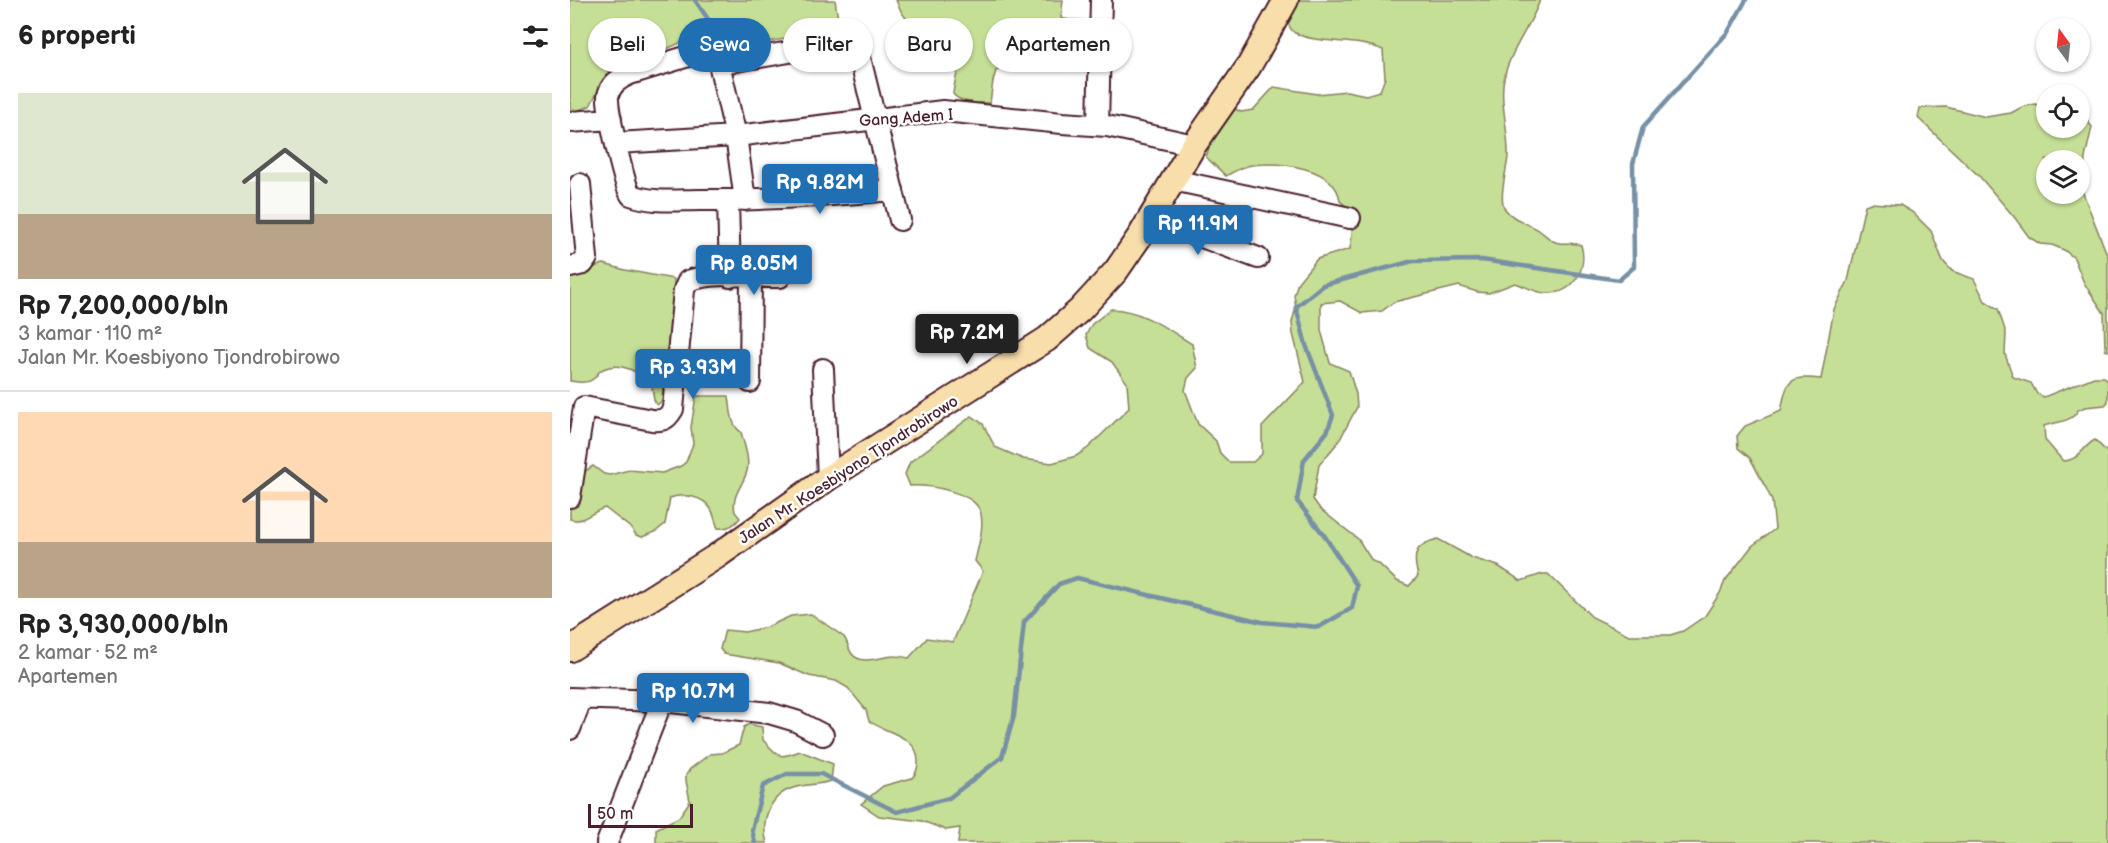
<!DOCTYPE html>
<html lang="id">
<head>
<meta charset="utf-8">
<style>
  :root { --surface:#fff; --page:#f6f6f6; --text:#222; --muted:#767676; --line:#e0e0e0; --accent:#1f6fb2 }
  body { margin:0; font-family:"Balsamiq Sans",sans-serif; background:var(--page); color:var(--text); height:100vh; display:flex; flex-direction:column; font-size:22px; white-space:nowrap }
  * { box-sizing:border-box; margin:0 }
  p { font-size:20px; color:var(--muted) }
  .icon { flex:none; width:33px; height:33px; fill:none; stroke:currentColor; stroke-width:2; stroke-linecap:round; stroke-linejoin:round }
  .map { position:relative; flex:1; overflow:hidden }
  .drawer { display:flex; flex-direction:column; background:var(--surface); width:570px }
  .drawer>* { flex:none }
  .top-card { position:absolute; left:18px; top:18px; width:570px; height:54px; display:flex; gap:12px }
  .needle { width:39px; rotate:345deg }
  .tools { position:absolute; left:1466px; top:18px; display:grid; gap:12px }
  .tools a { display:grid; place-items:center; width:54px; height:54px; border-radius:50%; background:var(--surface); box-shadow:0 2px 4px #0004; font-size:30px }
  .scale { position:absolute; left:18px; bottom:15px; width:105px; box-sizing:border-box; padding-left:6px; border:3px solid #4a1f2b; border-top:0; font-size:16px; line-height:21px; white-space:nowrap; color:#4a1f2b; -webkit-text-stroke:4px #fff; paint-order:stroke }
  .price { position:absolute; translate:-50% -51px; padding:0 14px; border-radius:6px; background:var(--accent); color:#fff; font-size:20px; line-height:39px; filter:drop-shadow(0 2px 3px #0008) }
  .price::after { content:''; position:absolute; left:50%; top:36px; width:18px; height:14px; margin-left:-9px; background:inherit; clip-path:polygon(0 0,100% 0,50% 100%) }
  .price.selected { background:#222; color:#fff }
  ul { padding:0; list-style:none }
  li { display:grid; align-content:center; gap:12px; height:318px; padding:0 18px }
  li+li { border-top:2px solid var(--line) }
  li span { display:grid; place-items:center; height:186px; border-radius:0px; color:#555 }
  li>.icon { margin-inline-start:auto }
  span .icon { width:108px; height:108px; fill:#fffc; stroke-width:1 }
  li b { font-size:26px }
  h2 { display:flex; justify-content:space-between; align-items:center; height:72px; padding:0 18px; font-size:26px }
  .tag { padding:0 21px; border-radius:27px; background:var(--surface); box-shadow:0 2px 4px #0004; font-size:21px; line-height:54px }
  .tag.selected { background:var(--accent); color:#fff }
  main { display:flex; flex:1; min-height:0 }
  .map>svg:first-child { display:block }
  .green { fill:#c5df96; stroke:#887f60; stroke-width:1.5; fill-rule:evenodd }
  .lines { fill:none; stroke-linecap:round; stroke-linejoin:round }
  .stream { stroke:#7790a5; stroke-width:4.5 }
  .minor-casing { stroke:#4a1f2b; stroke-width:24 }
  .major-casing { stroke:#4a1f2b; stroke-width:28 }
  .minor { stroke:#fff; stroke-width:20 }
  .major { stroke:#f8deab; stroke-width:24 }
  .labels { text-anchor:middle; stroke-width:5; stroke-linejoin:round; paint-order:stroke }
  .street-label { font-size:16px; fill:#4a1f2b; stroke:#fff }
</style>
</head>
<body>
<main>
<section class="drawer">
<h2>6 properti<svg class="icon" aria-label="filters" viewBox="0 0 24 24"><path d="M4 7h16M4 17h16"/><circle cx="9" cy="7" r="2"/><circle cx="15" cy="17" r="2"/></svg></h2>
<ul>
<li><span style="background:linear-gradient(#dfe7d0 65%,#b9a48a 0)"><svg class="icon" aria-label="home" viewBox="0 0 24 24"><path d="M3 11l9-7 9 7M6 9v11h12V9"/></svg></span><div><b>Rp 7,200,000/bln</b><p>3 kamar · 110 m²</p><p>Jalan Mr. Koesbiyono Tjondrobirowo</p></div></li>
<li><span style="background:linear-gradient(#ffd9b3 70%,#b9a48a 0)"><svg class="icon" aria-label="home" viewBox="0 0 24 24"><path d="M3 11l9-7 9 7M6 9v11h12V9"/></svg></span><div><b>Rp 3,930,000/bln</b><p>2 kamar · 52 m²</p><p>Apartemen</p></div></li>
</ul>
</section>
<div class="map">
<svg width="1538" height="843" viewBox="0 0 1538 843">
  <rect width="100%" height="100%" fill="#fff"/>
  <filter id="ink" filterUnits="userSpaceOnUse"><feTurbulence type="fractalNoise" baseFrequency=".0167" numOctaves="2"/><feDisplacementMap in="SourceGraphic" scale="12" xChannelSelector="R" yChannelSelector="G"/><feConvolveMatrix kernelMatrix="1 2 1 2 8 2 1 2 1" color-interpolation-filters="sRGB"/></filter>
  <g filter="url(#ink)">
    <path class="green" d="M0 0H265L270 32 266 37C232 36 195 38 164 53L119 39 64 63 31 85 20 106 0 113Z
      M326 0H493L491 18C501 22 511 18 522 23V36L517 41 494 46 495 52 491 58 485 59 475 47H441L438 65 426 71 423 81 420 103C408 103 391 104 383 94 384 80 391 65 390 52 388 25 360 31 342 22 333 18 330 9 326 0Z
      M728 0H970C961 26 942 47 935 74 928 98 939 130 938 156 937 170 928 199 935 209 944 221 959 223 970 231 976 235 981 242 989 243 997 244 1003 242 1011 245 1018 268 1004 295 976 293 966 293 955 286 945 283L919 293 907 292 889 286 824 302 812 311 792 313 770 301 751 303V330L760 363 779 371 786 394 787 407 769 441 749 465 743 499 750 509 788 539 802 561 809 564 827 581 839 586 848 576C842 554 845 544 868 539L902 558 928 566 951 581 972 574H978L1022 617 1059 635H1100L1113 631 1135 616 1150 593 1155 581 1182 546 1205 529 1202 501 1197 490 1180 458 1168 448 1167 436 1175 426 1211 411C1217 381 1218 375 1251 379L1264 309 1278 281 1295 205 1301 203 1330 205 1342 212 1361 231 1373 261 1382 271 1404 279 1415 301 1428 309 1436 333 1435 354 1443 377 1461 383 1467 394 1474 397 1524 377H1534L1538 380V402L1535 405 1515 407 1508 410C1503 422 1485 422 1474 426L1475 440 1493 461C1509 461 1513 446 1525 440L1538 453V843H388L390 828 376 830 352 821 309 816 291 804 313 786 342 778C347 773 348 768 348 761 348 736 316 733 299 721L296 710 278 688 266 681 239 676 209 663 154 654 150 649 155 630 175 632 197 627 221 616 241 614 274 637C278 642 278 649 282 654 291 666 313 656 324 656 329 656 334 657 339 658L357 638 383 642 413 571 405 561C408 547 414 529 411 514 407 492 359 485 340 486L335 474 340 462 402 416 413 424 425 447 453 459 482 463 506 456 518 448 559 408 557 383 542 362 520 348 516 335 522 324 541 309C572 310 596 328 622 344L627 368 618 378 615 390 628 424 646 441 650 453 659 462H683L692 454V427L735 382 723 334 722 322 726 307 724 295 728 282 747 259 780 249 784 218 780 209 770 201C766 166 709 162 682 165 673 166 663 172 656 176L636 157C642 140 647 117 665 109L671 112 683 110 704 87 747 94 777 91 796 95 810 91 815 78 813 50C786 38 748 45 725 33 721 31 718 25 718 21 717 13 724 6 728 0Z
      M1465 104 1476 108V128H1509V116L1513 115 1522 127 1515 158 1513 193 1538 257V351L1535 350 1534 313 1514 283 1504 258 1494 250 1482 245 1470 244 1459 237 1445 218 1410 177 1348 118 1350 108 1376 107 1416 117 1441 113 1452 107ZM1476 160H1509V194H1476Z
      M34 264 55 270 104 279 102 330C94 352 94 378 92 401L87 405 84 400 81 380C66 372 50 361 33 369 28 371 27 376 23 379 17 384 7 382 0 381V276C13 276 21 266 34 264Z
      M126 396H159C161 408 160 425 171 432 174 444 180 459 177 471 173 486 161 495 165 512L170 518C164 526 157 529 148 528 145 522 144 514 141 509 133 496 113 493 100 498L95 524 85 532 72 537 66 535 62 529 35 508C22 511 13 524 0 519V511L9 475 23 466 34 474 40 475 59 470 92 473 111 466 116 462 123 444 121 427Z
      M179 724 192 727 193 740C209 756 207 760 230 751L263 764 261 781C249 785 236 784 223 788 200 795 190 821 197 843H86V829L109 817 120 801 116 781V775L120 769 140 754 152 753 169 745 174 727Z"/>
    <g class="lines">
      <path class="stream" d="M125 0 155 44
        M185 843 182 830 193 786 217 774H251L327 812 379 798 432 757 444 716 454 622 489 584 507 578 692 622 749 627 782 608 787 586 754 535 727 501 734 460 757 432 763 415 736 345 726 307 753 285 843 261 912 260 1049 280 1064 267 1063 164 1073 127 1158 32 1176 0"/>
      <defs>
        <path id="minor" d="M149 64 266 44C275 44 282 48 289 54L330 220
          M0 122 41 119
          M528 125 531 0
          M47 143 166 136 373 111 492 123 537 126 624 145
          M603 180 780 218
          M158 200 160 277
          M175 200 166 136 147 55 141 52 135 51 60 74C50 78 40 84 38 96 37 109 54 187 61 195 83 203 107 200 130 200 195 200 259 196 323 190
          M581 218 688 258
          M0 267 13 264 17 258 10 184
          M253 369 258 478
          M180 382 181 277
          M0 497 14 407 82 420C94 421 97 419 103 409L114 290 118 281C146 271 180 277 210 277
          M0 698 92 701 199 713 226 721 253 735
          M0 729 11 700
          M37 843 92 701"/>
        <path id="major" d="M0 649 147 556 258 478 477 339 510 310 546 271 570 236 624 145 679 66 716 0"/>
      </defs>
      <use href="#minor" class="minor-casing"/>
      <use href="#major" class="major-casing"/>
      <use href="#minor" class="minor"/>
      <use href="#major" class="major"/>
    </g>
  </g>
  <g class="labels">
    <g class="street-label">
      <text transform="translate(336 117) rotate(-4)" y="6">Gang Adem I</text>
      <text transform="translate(278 469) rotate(-33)" y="6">Jalan Mr. Koesbiyono Tjondrobirowo</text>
    </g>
  </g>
</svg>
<div class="tools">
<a><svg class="needle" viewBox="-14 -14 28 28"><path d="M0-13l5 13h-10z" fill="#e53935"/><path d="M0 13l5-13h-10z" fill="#767676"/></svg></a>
<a><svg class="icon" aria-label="locate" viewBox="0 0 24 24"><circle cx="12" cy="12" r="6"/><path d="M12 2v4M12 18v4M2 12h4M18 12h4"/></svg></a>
<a><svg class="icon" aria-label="layers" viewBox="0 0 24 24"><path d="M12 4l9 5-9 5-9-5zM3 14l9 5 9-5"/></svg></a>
</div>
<div class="scale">50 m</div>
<b class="price" style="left:250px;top:215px">Rp 9.82M</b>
<b class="price" style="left:628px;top:256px">Rp 11.9M</b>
<b class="price" style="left:184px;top:296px">Rp 8.05M</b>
<b class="price selected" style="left:397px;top:365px">Rp 7.2M</b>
<b class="price" style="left:123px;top:400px">Rp 3.93M</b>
<b class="price" style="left:123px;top:724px">Rp 10.7M</b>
<div class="top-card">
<a class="tag">Beli</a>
<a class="tag selected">Sewa</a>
<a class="tag">Filter</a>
<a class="tag">Baru</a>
<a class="tag">Apartemen</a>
</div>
</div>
</main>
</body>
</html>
